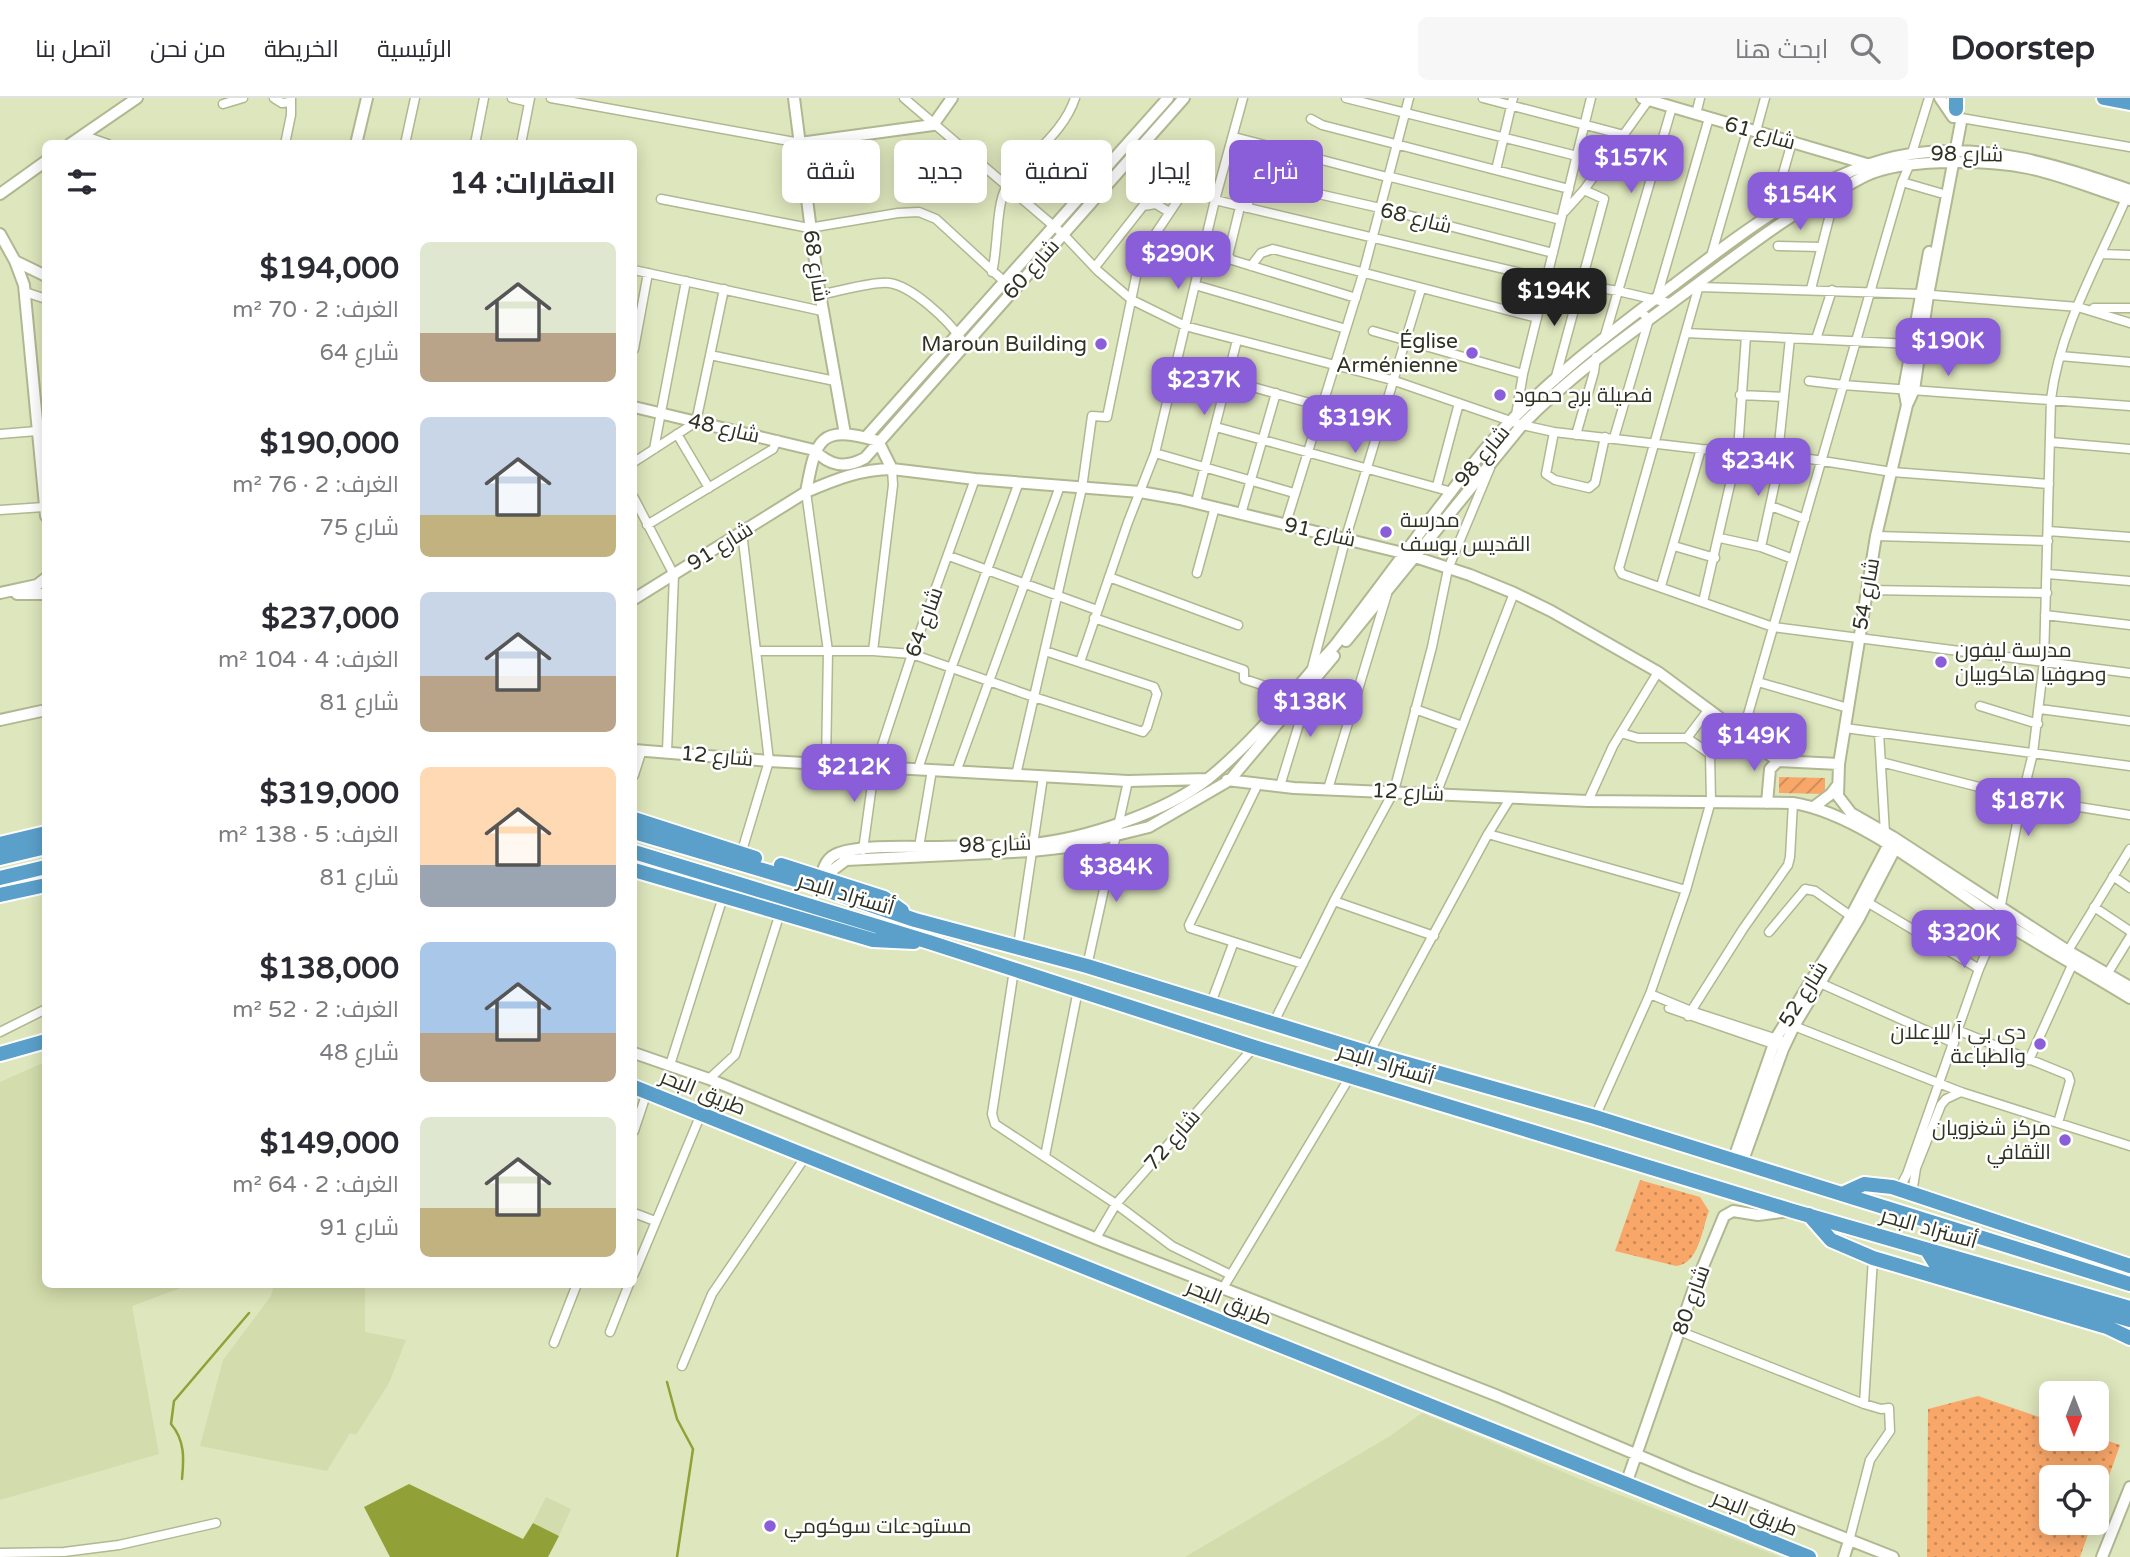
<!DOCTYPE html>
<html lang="ar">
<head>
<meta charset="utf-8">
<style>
  :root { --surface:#fff; --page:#f7f7f7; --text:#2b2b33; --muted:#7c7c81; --line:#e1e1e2; --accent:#895ed8 }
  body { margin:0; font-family:"Varela Round",Cairo,sans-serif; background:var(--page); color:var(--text); direction:rtl; height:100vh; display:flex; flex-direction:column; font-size:26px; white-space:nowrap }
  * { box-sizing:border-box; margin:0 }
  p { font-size:23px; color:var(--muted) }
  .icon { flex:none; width:38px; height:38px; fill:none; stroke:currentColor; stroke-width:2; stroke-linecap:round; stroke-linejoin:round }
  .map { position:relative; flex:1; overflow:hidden; direction:ltr }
  .details { position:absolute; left:42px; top:42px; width:595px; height:1148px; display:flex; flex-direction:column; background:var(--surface); border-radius:10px; box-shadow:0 4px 18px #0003; direction:rtl }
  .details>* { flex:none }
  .hud { position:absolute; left:658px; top:42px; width:665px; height:63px; direction:rtl; display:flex; gap:14px }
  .needle { width:46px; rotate:180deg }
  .fabs { position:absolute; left:2039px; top:1283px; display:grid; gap:14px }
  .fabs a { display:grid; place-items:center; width:70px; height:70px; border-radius:10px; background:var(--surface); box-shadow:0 4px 18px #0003; font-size:35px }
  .price { position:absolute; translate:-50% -60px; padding:0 16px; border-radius:14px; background:var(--accent); color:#fff; font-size:23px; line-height:46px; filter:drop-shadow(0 2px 4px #0008) }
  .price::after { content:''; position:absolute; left:50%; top:42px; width:21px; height:16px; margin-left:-10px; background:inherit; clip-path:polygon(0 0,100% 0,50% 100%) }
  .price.current { background:#222; color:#fff }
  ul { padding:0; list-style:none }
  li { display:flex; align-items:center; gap:21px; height:175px; padding:0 21px }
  li span { display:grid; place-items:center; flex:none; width:196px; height:140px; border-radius:10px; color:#555 }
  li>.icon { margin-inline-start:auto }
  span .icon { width:84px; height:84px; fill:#fffc; stroke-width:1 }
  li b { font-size:30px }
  h2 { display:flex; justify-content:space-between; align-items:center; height:84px; padding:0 21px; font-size:30px }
  .pill { padding:0 24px; border-radius:10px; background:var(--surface); box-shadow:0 4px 18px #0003; font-size:24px; line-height:63px }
  .pill.current { background:var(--accent); color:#fff }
  header { display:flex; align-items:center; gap:42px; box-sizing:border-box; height:98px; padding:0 35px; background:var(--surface); border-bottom:2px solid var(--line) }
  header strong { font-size:33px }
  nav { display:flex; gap:38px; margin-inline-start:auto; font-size:24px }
  .search { width:490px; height:63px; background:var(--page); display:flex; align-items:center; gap:18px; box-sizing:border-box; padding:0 24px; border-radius:10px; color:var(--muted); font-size:26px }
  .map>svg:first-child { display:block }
  .built { fill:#d3dcac }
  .grass { fill:url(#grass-dots) }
  .garden { fill:url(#garden-furrows) }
  .water { fill:#91a037 }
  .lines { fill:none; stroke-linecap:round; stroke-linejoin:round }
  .stream { stroke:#91a037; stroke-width:2.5 }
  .street-casing { stroke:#b0b891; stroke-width:11 }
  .secondary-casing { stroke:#b0b891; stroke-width:14 }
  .highway-casing { stroke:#fff; stroke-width:18 }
  .street { stroke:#fff; stroke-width:8 }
  .secondary { stroke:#fff; stroke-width:10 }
  .highway { stroke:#5ba0ca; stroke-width:14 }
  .poi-dot { fill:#895ed8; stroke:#fff; stroke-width:2.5 }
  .labels { text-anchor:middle; stroke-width:5; stroke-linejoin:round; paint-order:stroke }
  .street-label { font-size:21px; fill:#2f3222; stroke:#fff }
  .poi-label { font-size:21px; fill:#2f3222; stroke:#fff; text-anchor:end }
</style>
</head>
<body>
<header>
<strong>Doorstep</strong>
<div class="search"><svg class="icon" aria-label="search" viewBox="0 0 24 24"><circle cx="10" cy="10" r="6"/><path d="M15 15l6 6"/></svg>ابحث هنا</div>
<nav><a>الرئيسية</a><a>الخريطة</a><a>من نحن</a><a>اتصل بنا</a></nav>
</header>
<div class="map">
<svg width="2130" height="1459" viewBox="0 0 2130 1459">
  <defs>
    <pattern id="grass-dots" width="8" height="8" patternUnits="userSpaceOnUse" patternTransform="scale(1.75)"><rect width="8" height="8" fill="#f9a769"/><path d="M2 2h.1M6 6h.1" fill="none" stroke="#ca8956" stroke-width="1.8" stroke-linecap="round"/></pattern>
    <pattern id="garden-furrows" width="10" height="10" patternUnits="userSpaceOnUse" patternTransform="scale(1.75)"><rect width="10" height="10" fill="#f9a769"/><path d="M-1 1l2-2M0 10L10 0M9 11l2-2" fill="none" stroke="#ca8956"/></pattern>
  </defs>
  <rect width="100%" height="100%" fill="#dee6bd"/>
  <path class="built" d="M45 964 46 1186 189 1187 132 1208 159 1356 0 1402V984Z
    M274 1187H365V1234L406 1242 389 1285 356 1337 350 1335 327 1373 200 1348 223 1262 271 1198Z
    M1422 1315 1599 1389 1780 1459H1185L1390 1338Z
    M546 1399 571 1411 559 1438 533 1425Z"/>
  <path class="grass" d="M1640 1082 1700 1099 1709 1113C1702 1131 1699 1166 1676 1168L1615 1153Z
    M1978 1298 2051 1323V1340L2097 1339 2120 1347 2097 1412 2096 1379H2051V1424L2092 1425 2080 1459H1927L1928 1311Z"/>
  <path class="garden" d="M1779 679 1825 680V696L1779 695Z"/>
  <path class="water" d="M409 1386 523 1441 533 1425 559 1438 548 1459H390L364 1409Z"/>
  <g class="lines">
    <path class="stream" d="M667 1284 677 1321 693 1351 677 1459
      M182 1381C184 1361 185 1342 171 1326L174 1303 249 1215"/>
    <defs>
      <path id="street" d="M274 0 282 5 291 4
        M512 0 529 4
        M551 0 800 45
        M904 0 1063 136 1098 173 1132 202 1185 228 1392 282 1522 327 1554 334 1701 351 1778 356 1892 374 2049 386
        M1346 0 1577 58
        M1483 0 1624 37
        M223 6 243 0
        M1696 16 1700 0
        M1961 20 2130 49
        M1311 21 1322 27 1569 91
        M1756 33 1765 0
        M82 37 108 46
        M1234 39 1387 79
        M1130 42 1215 102 1546 181 1618 193 1669 205
        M285 46 291 17V0
        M405 46 415 0
        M475 46 484 0
        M521 46 530 0
        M1912 55 1929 0
        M1496 72 1513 0
        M1387 78 1561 122
        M1902 84 1940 95
        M1279 87 1380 110 1553 155
        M661 101 809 130 898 115 919 114 936 121 1008 187
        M1240 109 1228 158 1232 162 1356 200
        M1247 110 1262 47
        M1565 113 1584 92 1650 0
        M1772 114 1792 44
        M1778 148 1821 149
        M2101 156 2130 157
        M1711 158 1748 30
        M1251 168 1261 155 1273 151 1537 220
        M1095 169 1143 108 1156 106 1169 114
        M634 172 822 213
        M992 174C998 153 996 106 1006 90 1026 59 1063 37 1075 0
        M1700 184 1619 470 1622 476 1773 529 2130 575
        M1195 187 1346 231
        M1699 189 1920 196 2078 209 2130 225
        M1811 191 1836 93
        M25 194 46 201
        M819 197C837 194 873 183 889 185 912 188 948 222 961 241
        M1657 199 1709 20
        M2094 210H2130
        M1373 233 1523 276
        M1686 235 1911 246
        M1604 241 1672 9
        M1816 241 1832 192
        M634 251 648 175
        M710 257 835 283
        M2060 258 2130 264
        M1228 282 1380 325
        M1555 282 1604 101 1584 92
        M1809 283 1843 287 2130 308
        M1740 297 1784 299
        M1516 317 1523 276 1591 0
        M1216 329 1452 394
        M1554 334 1546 376 1555 382 1589 390 1595 385 1605 339
        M0 336 37 333
        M677 336 709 390
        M1576 337 1594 274 1596 259
        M1614 340 1649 221 1640 213
        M2050 344 2130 351
        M654 351 686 183
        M1155 355 1294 395
        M1778 356 1790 240
        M634 364 696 324 724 191
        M1437 388 1459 305
        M806 394 828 553 826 665
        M634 400 674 477 667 653
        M1196 404 1237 242
        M1771 408 1805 421
        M0 412 44 409
        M1241 416 1276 295
        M1286 425 1363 176 1409 0
        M647 427 773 351 777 342
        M2048 433 2130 439
        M1876 438 2048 443
        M1720 440 1761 449 1793 461
        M1674 448 1715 460
        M1761 449 1781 357
        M949 458 1097 512
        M1197 475 1215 409
        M2048 476 2130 483
        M1109 479 1238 527
        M1661 488 1701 351
        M1868 492 2047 495
        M1703 504 1738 352 1746 238
        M2045 517 2130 527
        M1094 520 1244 572V581L1292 597
        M758 553H873L912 556 1034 599 1143 634 1147 629 1157 596 1154 589 1045 553
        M873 553 893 387 892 371
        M1080 564 1128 424 1155 355 1215 102 1243 0
        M1312 570 1346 439 1421 191
        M1758 584 1848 610
        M1980 608 2038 626
        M1415 611 1462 628
        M2040 611 2130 623
        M1845 630 2130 668
        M1879 635 1885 735
        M1742 637 1902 84 1909 68
        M1687 640 1709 611
        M1710 656 1733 629
        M1881 664 2022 700 2130 717
        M918 671 951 571 1019 384
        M956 674 1060 388
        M634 677 642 652
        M1016 677 1082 390 1092 318 1107 319 1140 159 1190 84
        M1258 686 1189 827 1190 830 1303 866
        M1280 688 1310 590
        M1328 691 1387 496
        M1436 696 1514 495
        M1588 703 1613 648 1658 574
        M1488 736 1686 792
        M919 749 932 672
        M863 752 874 672 912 556 975 381
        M741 756 769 663 742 434
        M2113 778 2130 790
        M1334 803 1434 838
        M1867 804 1979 871
        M2094 809 2130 833
        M1769 834 1805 791 1815 793 1855 821
        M1018 848 1043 679
        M2066 856 2130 751
        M1087 868 1128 683
        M1014 872 992 1016 995 1026 1116 1106 1172 1148 1231 1177
        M2106 878 2130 839
        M1820 885 1954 945
        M1650 896 1691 913 1780 942
        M1211 905 1233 846
        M1669 910 1776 947
        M1688 918 1743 831 1788 767 1790 759 1793 705
        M1274 924 1334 803 1394 693 1432 549 1448 471 1490 370
        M1794 928 1961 994 2130 1048
        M1957 932 2068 977 2070 983 2058 1025
        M0 934 46 911
        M1369 955 1488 736 1511 699
        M2029 962 2073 865
        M670 967 723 799
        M709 981 735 957 780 815
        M1595 1019 1650 896 1686 792 1711 703 1710 656 1687 640H1638L1621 635
        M634 1033 647 994
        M1045 1058 1078 892
        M1899 1091 1907 1076 1979 871 1996 832 2022 700 2033 655 2044 563 2051 301C2060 229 2099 164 2127 98
        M1912 1096 1916 1070 1941 1007 1946 1001 1961 994
        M634 1115 655 1123
        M1096 1140 1116 1106 1254 949
        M634 1176 701 1016
        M1223 1190 1351 977
        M1679 1233 1864 1306 1881 1311 1889 1310 1890 1333 1870 1362 1849 1443
        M610 1234 629 1186
        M554 1245 577 1186
        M682 1268 712 1196 806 1058
        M1864 1306 1873 1160
        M0 1455 64 1454 119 1447 216 1425"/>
      <path id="secondary" d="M794 0 817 179 845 336
        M1642 0 1870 67
        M1940 0 1953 19
        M1953 5 1961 24 1928 197 1914 292 1907 307 1876 438 1839 666 1838 698 1851 715 1893 739 2068 853 2130 889
        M800 45 933 27 952 0
        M70 46 137 0
        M356 46 367 0
        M0 96 46 63
        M0 136 15 163 24 187 46 418
        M15 163 46 178
        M1907 307 1904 291 1929 154
        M634 309 814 352C830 368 845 371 865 360L1184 0
        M866 339 1168 0
        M806 394C834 382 861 371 892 371
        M0 495 37 487 46 480
        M17 496H46
        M634 501 806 394C816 341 819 326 878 343L892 371 975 381 1140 394 1180 401 1403 455 1470 477 1514 495 1551 513 1658 574 1778 663
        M1346 543 1522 327C1576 272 1638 230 1700 184 1748 149 1792 113 1846 88 1856 83 1865 77 1875 74 1913 61 1989 62 2028 70 2063 77 2096 92 2130 102
        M0 622 46 612
        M634 652 769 663 1128 683 1207 681
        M1227 682 1294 690 1588 703 1793 705C1859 715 1940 783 1997 820 2041 848 2086 873 2130 900
        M1767 705 1770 671 1778 663 1839 666
        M1815 708 1831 696 1837 688
        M821 779C824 768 827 759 839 755 861 747 909 749 934 749 966 748 999 749 1031 746 1085 741 1166 714 1209 680 1246 650 1278 612 1309 576 1318 565 1328 556 1336 546 1382 487 1425 426 1472 367 1528 296 1603 240 1675 186 1742 135 1825 69 1911 56 1988 44 2059 68 2130 92
        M828 782 834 771 846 762 1032 753 1068 749 1149 729 1230 682 1334 558
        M634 955 709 981 1102 1143 1498 1298 1692 1380 1893 1459
        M1733 1063 1776 940 1851 818 1891 742
        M1742 1065 1783 951 1794 928 1858 822 1898 745
        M1626 1386 1694 1190 1724 1118 1733 1113 1758 1117 1790 1113
        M1844 1459 1849 1443
        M2102 1459 2130 1389"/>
      <path id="highway" d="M1956 0V11
        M2104 0 2130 5
        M634 721 755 760
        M634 734 793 781 915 822 1087 868 1369 955 1595 1019 2130 1186
        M0 746 46 735
        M634 754 929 844 1254 949 1793 1113 2130 1210
        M0 760 46 749
        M781 767 884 800 902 813
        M634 772 873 842 914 844
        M0 780 46 769
        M0 797 46 787
        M0 956 46 943
        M634 989 1809 1459
        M1842 1096 1864 1086 1892 1089 2130 1168
        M1809 1117 1831 1142 1873 1160 2107 1229 2130 1240
        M1927 1152 1935 1165 2130 1222"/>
    </defs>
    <use href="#street" class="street-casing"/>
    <use href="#secondary" class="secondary-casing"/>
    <use href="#highway" class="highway-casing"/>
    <use href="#street" class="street"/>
    <use href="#secondary" class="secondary"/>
    <use href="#highway" class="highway"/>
  </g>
  <g class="poi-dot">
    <circle cx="1101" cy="246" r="7"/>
    <circle cx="1472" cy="255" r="7"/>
    <circle cx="1500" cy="297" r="7"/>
    <circle cx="1386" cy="434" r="7"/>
    <circle cx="1941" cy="564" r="7"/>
    <circle cx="2040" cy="946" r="7"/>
    <circle cx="2065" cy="1042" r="7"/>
    <circle cx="770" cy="1428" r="7"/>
  </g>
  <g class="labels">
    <g class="street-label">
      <text transform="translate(1760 35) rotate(16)" y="7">شارع 61</text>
      <text transform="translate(1967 56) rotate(1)" y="7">شارع 98</text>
      <text transform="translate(1416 120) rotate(14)" y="7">شارع 68</text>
      <text transform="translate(816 168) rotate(81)" y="7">شارع 68</text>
      <text transform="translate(1031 171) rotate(-48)" y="7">شارع 60</text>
      <text transform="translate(724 330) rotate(13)" y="7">شارع 48</text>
      <text transform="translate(1482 358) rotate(-50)" y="7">شارع 98</text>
      <text transform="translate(1320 434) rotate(13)" y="7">شارع 91</text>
      <text transform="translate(720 448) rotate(-32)" y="7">شارع 91</text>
      <text transform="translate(1866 496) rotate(-80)" y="7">شارع 54</text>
      <text transform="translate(924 524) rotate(-70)" y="7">شارع 64</text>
      <text transform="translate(717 658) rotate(5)" y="7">شارع 12</text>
      <text transform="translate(1408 694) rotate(3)" y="7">شارع 12</text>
      <text transform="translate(995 746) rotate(-2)" y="7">شارع 98</text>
      <text transform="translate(846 796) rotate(17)" y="7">أتستراد البحر</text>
      <text transform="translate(1803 896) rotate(-58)" y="7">شارع 52</text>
      <text transform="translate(1386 966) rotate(17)" y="7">أتستراد البحر</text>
      <text transform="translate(703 994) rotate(22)" y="7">طريق البحر</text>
      <text transform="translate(1172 1042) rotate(-49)" y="7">شارع 72</text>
      <text transform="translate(1929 1130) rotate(16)" y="7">أتستراد البحر</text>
      <text transform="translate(1691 1202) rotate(-70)" y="7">شارع 80</text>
      <text transform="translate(1229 1204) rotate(22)" y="7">طريق البحر</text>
      <text transform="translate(1755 1415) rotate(22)" y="7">طريق البحر</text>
    </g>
    <g class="poi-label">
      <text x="1458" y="250">Église<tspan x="1458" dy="24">Arménienne</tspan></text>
      <text x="1087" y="253">Maroun Building</text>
      <text x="1514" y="304" text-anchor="start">فصيلة برج حمود</text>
      <text x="1400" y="429" text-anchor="start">مدرسة<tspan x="1400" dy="24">القديس يوسف</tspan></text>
      <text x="1955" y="559" text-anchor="start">مدرسة ليفون<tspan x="1955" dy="24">وصوفيا هاكوبيان</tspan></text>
      <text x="2026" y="941">دي بي آ للإعلان<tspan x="2026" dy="24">والطباعة</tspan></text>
      <text x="2051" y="1037">مركز شغزويان<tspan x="2051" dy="24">الثقافي</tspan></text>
      <text x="784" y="1435" text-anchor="start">مستودعات سوكومي</text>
    </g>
  </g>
</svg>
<div class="fabs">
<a><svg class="needle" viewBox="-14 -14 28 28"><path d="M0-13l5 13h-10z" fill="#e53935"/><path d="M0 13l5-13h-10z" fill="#7c7c81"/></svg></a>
<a><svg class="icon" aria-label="locate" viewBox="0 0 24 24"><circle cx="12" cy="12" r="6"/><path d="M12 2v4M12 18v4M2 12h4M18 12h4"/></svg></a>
</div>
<b class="price" style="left:1631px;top:97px">$157K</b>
<b class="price" style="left:1800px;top:134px">$154K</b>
<b class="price" style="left:1178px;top:193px">$290K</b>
<b class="price current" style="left:1554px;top:230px">$194K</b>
<b class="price" style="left:1948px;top:280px">$190K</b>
<b class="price" style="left:1204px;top:319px">$237K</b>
<b class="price" style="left:1355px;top:357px">$319K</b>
<b class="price" style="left:1758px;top:400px">$234K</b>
<b class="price" style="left:1310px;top:641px">$138K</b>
<b class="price" style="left:1754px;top:675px">$149K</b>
<b class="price" style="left:854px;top:706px">$212K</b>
<b class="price" style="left:2028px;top:740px">$187K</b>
<b class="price" style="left:1116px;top:806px">$384K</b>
<b class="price" style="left:1964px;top:872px">$320K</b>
<div class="hud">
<a class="pill current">شراء</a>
<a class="pill">إيجار</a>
<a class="pill">تصفية</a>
<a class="pill">جديد</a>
<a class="pill">شقة</a>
</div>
<section class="details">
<h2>العقارات: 14<svg class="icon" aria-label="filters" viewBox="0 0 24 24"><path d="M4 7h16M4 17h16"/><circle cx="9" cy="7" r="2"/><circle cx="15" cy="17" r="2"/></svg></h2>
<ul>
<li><span style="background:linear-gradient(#dfe7d0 65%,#b9a48a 0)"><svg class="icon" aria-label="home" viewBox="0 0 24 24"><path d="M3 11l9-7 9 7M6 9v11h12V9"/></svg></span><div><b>$194,000</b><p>الغرف: 2 · 70 m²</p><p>شارع 64</p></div></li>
<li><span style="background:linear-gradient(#c9d6e8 70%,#c2b280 0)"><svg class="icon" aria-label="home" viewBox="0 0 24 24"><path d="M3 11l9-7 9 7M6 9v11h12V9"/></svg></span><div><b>$190,000</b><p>الغرف: 2 · 76 m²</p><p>شارع 75</p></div></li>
<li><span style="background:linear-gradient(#c9d6e8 60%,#b9a48a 0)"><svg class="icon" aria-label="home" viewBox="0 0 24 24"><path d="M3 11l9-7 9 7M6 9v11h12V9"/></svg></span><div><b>$237,000</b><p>الغرف: 4 · 104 m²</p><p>شارع 81</p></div></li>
<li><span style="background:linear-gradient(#ffd9b3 70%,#9aa5b1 0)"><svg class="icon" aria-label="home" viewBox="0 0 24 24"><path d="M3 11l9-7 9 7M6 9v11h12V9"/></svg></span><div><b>$319,000</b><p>الغرف: 5 · 138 m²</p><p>شارع 81</p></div></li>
<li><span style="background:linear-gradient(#a9c7e8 65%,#b9a48a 0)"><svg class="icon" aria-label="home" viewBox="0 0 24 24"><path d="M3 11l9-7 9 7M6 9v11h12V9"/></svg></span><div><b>$138,000</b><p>الغرف: 2 · 52 m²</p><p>شارع 48</p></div></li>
<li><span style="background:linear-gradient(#dfe7d0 65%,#c2b280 0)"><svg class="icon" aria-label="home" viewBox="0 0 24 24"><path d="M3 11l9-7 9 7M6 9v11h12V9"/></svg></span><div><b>$149,000</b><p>الغرف: 2 · 64 m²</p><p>شارع 91</p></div></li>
</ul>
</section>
</div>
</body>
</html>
